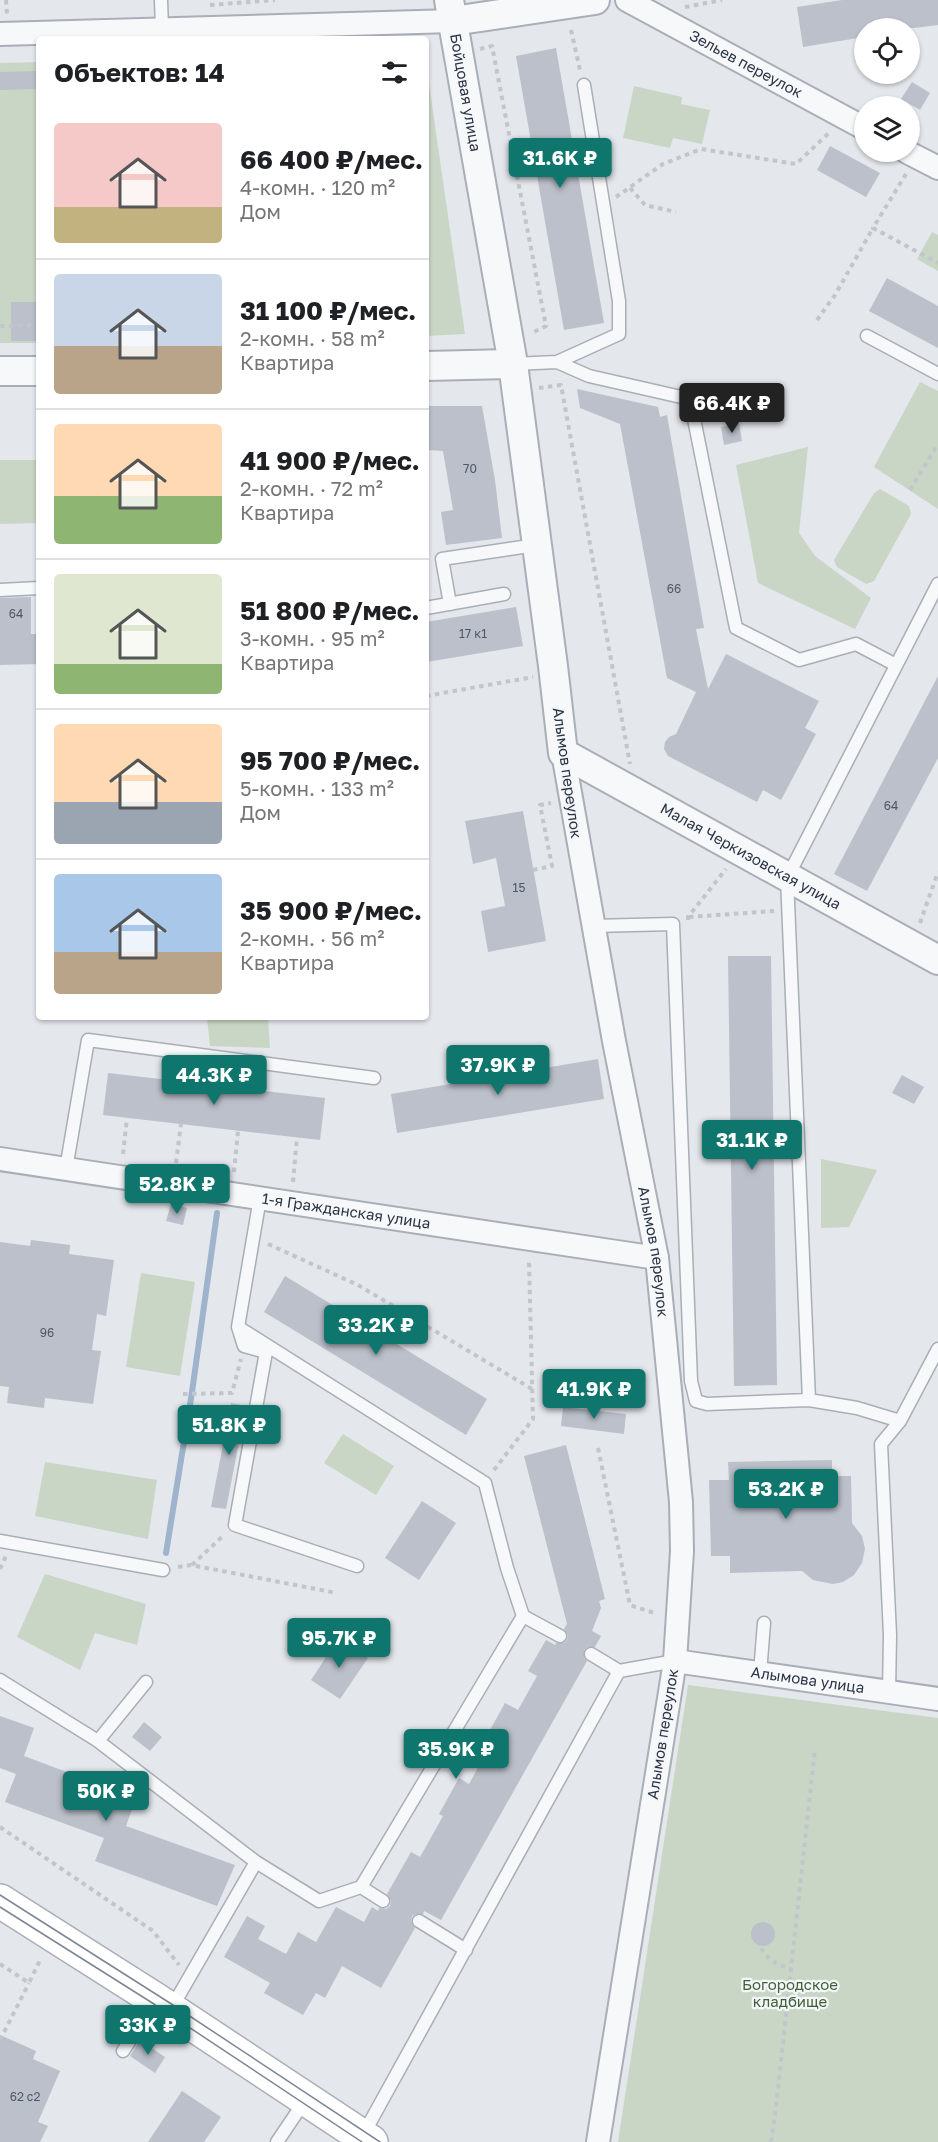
<!DOCTYPE html>
<html lang="ru">
<head>
<meta charset="utf-8">
<style>
  :root { --surface:#fff; --page:#f6f6f6; --text:#202124; --muted:#757577; --line:#e0e0e0; --accent:#0f766e }
  body { margin:0; font-family:"Golos Text",sans-serif; background:var(--page); color:var(--text); height:100vh; display:flex; flex-direction:column; font-size:22px; white-space:nowrap }
  * { box-sizing:border-box; margin:0 }
  p { font-size:20px; color:var(--muted) }
  .icon { flex:none; width:33px; height:33px; fill:none; stroke:currentColor; stroke-width:2; stroke-linecap:round; stroke-linejoin:round }
  .map { position:relative; flex:1; overflow:hidden }
  .drawer { position:absolute; left:36px; top:36px; width:393px; height:984px; display:flex; flex-direction:column; background:var(--surface); border-radius:6px; box-shadow:0 2px 4px #0004 }
  .drawer>* { flex:none }
  .controls { position:absolute; left:854px; top:18px; display:grid; gap:12px }
  .controls a { display:grid; place-items:center; width:66px; height:66px; border-radius:50%; background:var(--surface); box-shadow:0 2px 4px #0004; font-size:30px }
  .price { position:absolute; translate:-50% -51px; padding:0 14px; border-radius:6px; background:var(--accent); color:#fff; font-size:20px; line-height:39px; filter:drop-shadow(0 2px 3px #0008) }
  .price::after { content:''; position:absolute; left:50%; top:36px; width:18px; height:14px; margin-left:-9px; background:inherit; clip-path:polygon(0 0,100% 0,50% 100%) }
  .price.on { background:#222; color:#fff }
  ul { padding:0; list-style:none }
  li { display:flex; align-items:center; gap:18px; height:150px; padding:0 18px }
  li+li { border-top:2px solid var(--line) }
  li span { display:grid; place-items:center; flex:none; width:168px; height:120px; border-radius:6px; color:#555 }
  li>.icon { margin-inline-start:auto }
  span .icon { width:72px; height:72px; fill:#fffc; stroke-width:1 }
  li b { font-size:26px }
  h2 { display:flex; justify-content:space-between; align-items:center; height:72px; padding:0 18px; font-size:26px }
  .map>svg:first-child { display:block }
  .green { fill:#c9d6c5 }
  .lines { fill:none; stroke-linecap:round; stroke-linejoin:round }
  .stream { stroke:#9fb4cc; stroke-width:6 }
  .building { fill:#bbc0ca }
  .service-casing { stroke:#a9aeb7; stroke-width:15 }
  .minor-casing { stroke:#a9aeb7; stroke-width:26 }
  .tertiary-casing { stroke:#a9aeb7; stroke-width:32 }
  .secondary-casing { stroke:#a9aeb7; stroke-width:36 }
  .path { stroke:#c2c5cb; stroke-width:4; stroke-dasharray:4.5 4.5; stroke-linecap:butt }
  .service { stroke:#f7f8fa; stroke-width:12 }
  .minor { stroke:#f7f8fa; stroke-width:22 }
  .tertiary { stroke:#f7f8fa; stroke-width:28 }
  .secondary { stroke:#fff; stroke-width:33 }
  .tram { stroke:#7d8696; stroke-width:1.5 }
  .labels { text-anchor:middle; stroke-width:4.5; stroke-linejoin:round; paint-order:stroke }
  .number-label { font-size:12px; fill:#4f5766 }
  .street-label { font-size:15px; fill:#2b3445; stroke:#f4f6f9 }
  .park-label { font-size:15px; fill:#3f6138; stroke:#f4f6f9 }
</style>
</head>
<body>
<div class="map">
<svg width="938" height="2142" viewBox="0 0 938 2142">
  <rect width="100%" height="100%" fill="#e4e7ec"/>
  <path class="green" d="M39 62V343H0V63Z
    M426 63 465 334 426 336Z
    M634 86 682 97 681 104 710 110 702 144 673 138 670 148 623 138Z
    M932 232 938 235V271L917 259Z
    M920 382 938 391V509L874 467Z
    M808 447 799 533 815 556 871 598 855 629 758 583 736 465Z
    M0 460H39V523L0 524Z
    M880 489 909 506 911 514 874 581 866 584 837 567 834 560 874 493Z
    M268 1017 270 1048 210 1046 207 1018Z
    M821 1159 877 1170 849 1227 821 1228Z
    M141 1273 195 1282 180 1376 126 1367Z
    M343 1434 394 1466 376 1495 324 1463Z
    M45 1462 157 1480 148 1539 35 1516Z
    M45 1574 146 1604 137 1645 95 1633 80 1670 17 1637Z
    M688 1685 938 1718V2142H618Z"/>
  <g class="lines">
    <path class="stream" d="M166 1553 192 1392 217 1213"/>
  </g>
  <path class="building" d="M842 0H938V25L914 28H864V37L803 47 797 7Z
    M556 48 604 323 564 330 516 56Z
    M39 71V89L0 90V72Z
    M912 82 930 93 920 110 901 99Z
    M830 146 880 173 866 197 817 170Z
    M887 278 938 306V348L869 311Z
    M11 302H39V341H11Z
    M577 389 658 407 660 417 667 415 704 628 696 629 708 689 726 654 819 701 805 728 816 734 781 800 763 790 757 802 668 756 664 749 665 742 669 737 676 734 696 692 667 678 620 424 580 408Z
    M426 406H482L495 480 502 538 446 545 441 512 453 510 443 451 426 450Z
    M739 423 742 441 724 445 721 427Z
    M31 597V634H39V664L0 665V598Z
    M516 607 523 646 426 662V622Z
    M938 676V758L867 891 834 874Z
    M523 811 546 941 488 952 481 911 505 906 496 858 473 864 465 821Z
    M728 956H771L777 1385 734 1386Z
    M598 1059 604 1099 397 1133 391 1094Z
    M108 1073 325 1098 320 1140 103 1115Z
    M902 1075 924 1087 914 1104 892 1093Z
    M171 1204 187 1208 183 1225 166 1221Z
    M31 1240 70 1245 69 1254 114 1260 106 1316 97 1314 92 1350 101 1351 93 1404 45 1398 44 1408 7 1403 9 1387 0 1386V1242L30 1246Z
    M285 1276 487 1399 466 1435 264 1312Z
    M231 1403 246 1406 226 1509 211 1507Z
    M563 1407 626 1414 624 1434 561 1426Z
    M566 1445 605 1599 599 1601 601 1608 592 1631 601 1636 595 1647H588L584 1650V1657L587 1661 441 1920 424 1911 423 1914H416L412 1916 411 1921 415 1928 381 1988 342 1966 325 1998 316 1993 303 2015 264 1993 270 1983 224 1957 247 1916 265 1926 258 1939 286 1954 298 1932 316 1942 336 1907 364 1922 372 1907 378 1911 379 1908 386 1909 390 1906 391 1901 387 1894 411 1852 420 1857 443 1816 439 1814 459 1778 469 1784 493 1741 486 1737 505 1703 518 1710 537 1676 528 1671 546 1640 555 1645 556 1643H564L567 1640 568 1635 564 1629 567 1624 524 1456Z
    M832 1460V1476H851L852 1523 862 1536 865 1549 862 1563 854 1575 843 1582 833 1584 813 1580 802 1571 730 1573V1556H711L709 1480H729L728 1462Z
    M422 1501 456 1523 419 1580 385 1558Z
    M338 1639 368 1658 340 1699 311 1680Z
    M0 1716 34 1728 24 1756 136 1798 126 1826 235 1865 217 1906 95 1861 104 1838 5 1802 16 1774 0 1768Z
    M144 1722 162 1737 150 1751 132 1737Z
    M751 1934a12 12 0 1 1 24 0a12 12 0 1 1-24 0Z
    M0 2035 36 2051 33 2059 60 2071 38 2122 48 2126 40 2142H0Z
    M140 2040 165 2057 155 2073 130 2056Z
    M182 2091 221 2117 204 2142H148Z"/>
  <g class="lines">
    <defs>
      <path id="service" d="M161 0 162 29
        M867 336 938 374
        M557 362 619 334V301L584 85
        M513 364 557 362 589 376 690 399 736 628 799 660 856 644 896 665
        M0 590 39 588
        M450 604 442 559 536 545
        M426 608 504 594
        M593 926 673 924 691 1381 696 1401 707 1404 809 1400 857 1408 900 1421
        M66 1169 88 1040 374 1078
        M238 1327 244 1346 266 1352 235 1525 357 1566
        M809 1400 787 878 938 584
        M0 1541 163 1570
        M523 1616 560 1636
        M591 1654 619 1671
        M760 1673 764 1623
        M0 1680 98 1741 256 1862 319 1901 361 1887 523 1616 507 1568 485 1483 238 1327 260 1198
        M889 1692 890 1635 881 1444 900 1421 938 1349
        M98 1741 146 1682
        M361 1887 383 1901
        M419 1921 466 1950
        M171 2009 256 1862
        M123 2051 155 2002
        M363 2135 619 1671 675 1661
        M277 2142 306 2099"/>
      <g id="minor">
        <path id="s1" d="M627 0 864 128"/>
        <path d="M0 34 453 21"/>
        <path d="M907 152 938 168"/>
        <path id="s2" d="M563 753 614 1041 657 1258 681 1502 682 1551 675 1661 598 2142"/>
        <path id="s3" d="M0 1159 657 1258"/>
        <path id="s4" d="M675 1661 938 1699"/>
      </g>
      <g id="tertiary">
        <path id="s5" d="M449 0 513 364 553 666 563 753 938 960"/>
        <path d="M453 21 595 0"/>
        <path d="M426 366 513 364"/>
        <path d="M0 371H39"/>
      </g>
      <path id="secondary" d="M0 1901 156 2000 371 2142"/>
    </defs>
    <use href="#service" class="service-casing"/>
    <use href="#minor" class="minor-casing"/>
    <use href="#tertiary" class="tertiary-casing"/>
    <use href="#secondary" class="secondary-casing"/>
    <path class="path" d="M6 0 7 14
      M210 5 275 0
      M685 7 722 0
      M571 30 580 70
      M480 49 492 46 546 326 532 333
      M906 174 873 228 938 263
      M630 188 645 205 676 212
      M616 197 663 164 701 149 796 164 830 132
      M817 320 835 295 873 228
      M0 326 39 325
      M539 388 561 385 630 764
      M910 490 938 444
      M426 696 533 677
      M533 870 552 866 540 805 551 803
      M689 917 774 911
      M688 920V917L726 869
      M920 923 938 872
      M123 1154 127 1118
      M176 1163 181 1124
      M234 1172 238 1131
      M293 1182 297 1137
      M268 1244 358 1285 532 1389
      M183 1394 232 1393 241 1359
      M598 1448 630 1605 657 1614
      M494 1470 533 1419 529 1260
      M192 1565 224 1535
      M178 1567 191 1565 337 1593
      M0 1569 6 1556
      M0 1827 153 1931 179 1965
      M761 1948C769 1961 776 1964 791 1969
      M0 1964 29 1983 41 1958
      M0 2040 29 1983
      M771 2142 776 2107 815 1749"/>
    <use href="#service" class="service"/>
    <use href="#minor" class="minor"/>
    <use href="#tertiary" class="tertiary"/>
    <use href="#secondary" class="secondary"/>
    <path class="tram" d="M0 1895 173 2005 380 2142
      M0 1907 154 2004 362 2142"/>
  </g>
  <g class="labels">
    <g class="number-label">
      <text x="470" y="473">70</text>
      <text x="674" y="593">66</text>
      <text x="16" y="618">64</text>
      <text x="473" y="638">17 к1</text>
      <text x="891" y="810">64</text>
      <text x="519" y="892">15</text>
      <text x="47" y="1337">96</text>
      <text x="25" y="2101">62 с2</text>
    </g>
    <g class="street-label">
      <text dy="5" stroke="none"><textPath href="#s1" startOffset="135">Зельев переулок</textPath></text>
      <text dy="5" stroke="none"><textPath href="#s5" startOffset="94">Бойцовая улица</textPath></text>
      <text transform="translate(567 773) rotate(82)" y="5">Алымов переулок</text>
      <text dy="5" stroke="none"><textPath href="#s5" startOffset="976">Малая Черкизовская улица</textPath></text>
      <text dy="5" stroke="none"><textPath href="#s3" startOffset="350">1-я Гражданская улица</textPath></text>
      <text dy="5" stroke="none"><textPath href="#s2" startOffset="507">Алымов переулок</textPath></text>
      <text dy="5" stroke="none"><textPath href="#s4" startOffset="134">Алымова улица</textPath></text>
      <text transform="translate(663 1734) rotate(-81)" y="5">Алымов переулок</text>
    </g>
    <g class="park-label">
      <text x="790" y="1990">Богородское<tspan x="790" dy="17">кладбище</tspan></text>
    </g>
  </g>
</svg>
<div class="controls">
<a><svg class="icon" aria-label="locate" viewBox="0 0 24 24"><circle cx="12" cy="12" r="6"/><path d="M12 2v4M12 18v4M2 12h4M18 12h4"/></svg></a>
<a><svg class="icon" aria-label="layers" viewBox="0 0 24 24"><path d="M12 4l9 5-9 5-9-5zM3 14l9 5 9-5"/></svg></a>
</div>
<b class="price" style="left:560px;top:189px">31.6K ₽</b>
<b class="price on" style="left:732px;top:434px">66.4K ₽</b>
<b class="price" style="left:498px;top:1096px">37.9K ₽</b>
<b class="price" style="left:214px;top:1106px">44.3K ₽</b>
<b class="price" style="left:752px;top:1171px">31.1K ₽</b>
<b class="price" style="left:177px;top:1215px">52.8K ₽</b>
<b class="price" style="left:376px;top:1356px">33.2K ₽</b>
<b class="price" style="left:594px;top:1420px">41.9K ₽</b>
<b class="price" style="left:229px;top:1456px">51.8K ₽</b>
<b class="price" style="left:786px;top:1520px">53.2K ₽</b>
<b class="price" style="left:339px;top:1669px">95.7K ₽</b>
<b class="price" style="left:456px;top:1780px">35.9K ₽</b>
<b class="price" style="left:106px;top:1822px">50K ₽</b>
<b class="price" style="left:148px;top:2056px">33K ₽</b>
<section class="drawer">
<h2>Объектов: 14<svg class="icon" aria-label="filters" viewBox="0 0 24 24"><path d="M4 7h16M4 17h16"/><circle cx="9" cy="7" r="2"/><circle cx="15" cy="17" r="2"/></svg></h2>
<ul>
<li><span style="background:linear-gradient(#f6c9c9 70%,#c2b280 0)"><svg class="icon" aria-label="home" viewBox="0 0 24 24"><path d="M3 11l9-7 9 7M6 9v11h12V9"/></svg></span><div><b>66 400 ₽/мес.</b><p>4-комн. · 120 m²</p><p>Дом</p></div></li>
<li><span style="background:linear-gradient(#c9d6e8 60%,#b9a48a 0)"><svg class="icon" aria-label="home" viewBox="0 0 24 24"><path d="M3 11l9-7 9 7M6 9v11h12V9"/></svg></span><div><b>31 100 ₽/мес.</b><p>2-комн. · 58 m²</p><p>Квартира</p></div></li>
<li><span style="background:linear-gradient(#ffd9b3 60%,#8fb573 0)"><svg class="icon" aria-label="home" viewBox="0 0 24 24"><path d="M3 11l9-7 9 7M6 9v11h12V9"/></svg></span><div><b>41 900 ₽/мес.</b><p>2-комн. · 72 m²</p><p>Квартира</p></div></li>
<li><span style="background:linear-gradient(#dfe7d0 75%,#8fb573 0)"><svg class="icon" aria-label="home" viewBox="0 0 24 24"><path d="M3 11l9-7 9 7M6 9v11h12V9"/></svg></span><div><b>51 800 ₽/мес.</b><p>3-комн. · 95 m²</p><p>Квартира</p></div></li>
<li><span style="background:linear-gradient(#ffd9b3 65%,#9aa5b1 0)"><svg class="icon" aria-label="home" viewBox="0 0 24 24"><path d="M3 11l9-7 9 7M6 9v11h12V9"/></svg></span><div><b>95 700 ₽/мес.</b><p>5-комн. · 133 m²</p><p>Дом</p></div></li>
<li><span style="background:linear-gradient(#a9c7e8 65%,#b9a48a 0)"><svg class="icon" aria-label="home" viewBox="0 0 24 24"><path d="M3 11l9-7 9 7M6 9v11h12V9"/></svg></span><div><b>35 900 ₽/мес.</b><p>2-комн. · 56 m²</p><p>Квартира</p></div></li>
</ul>
</section>
</div>
</body>
</html>
